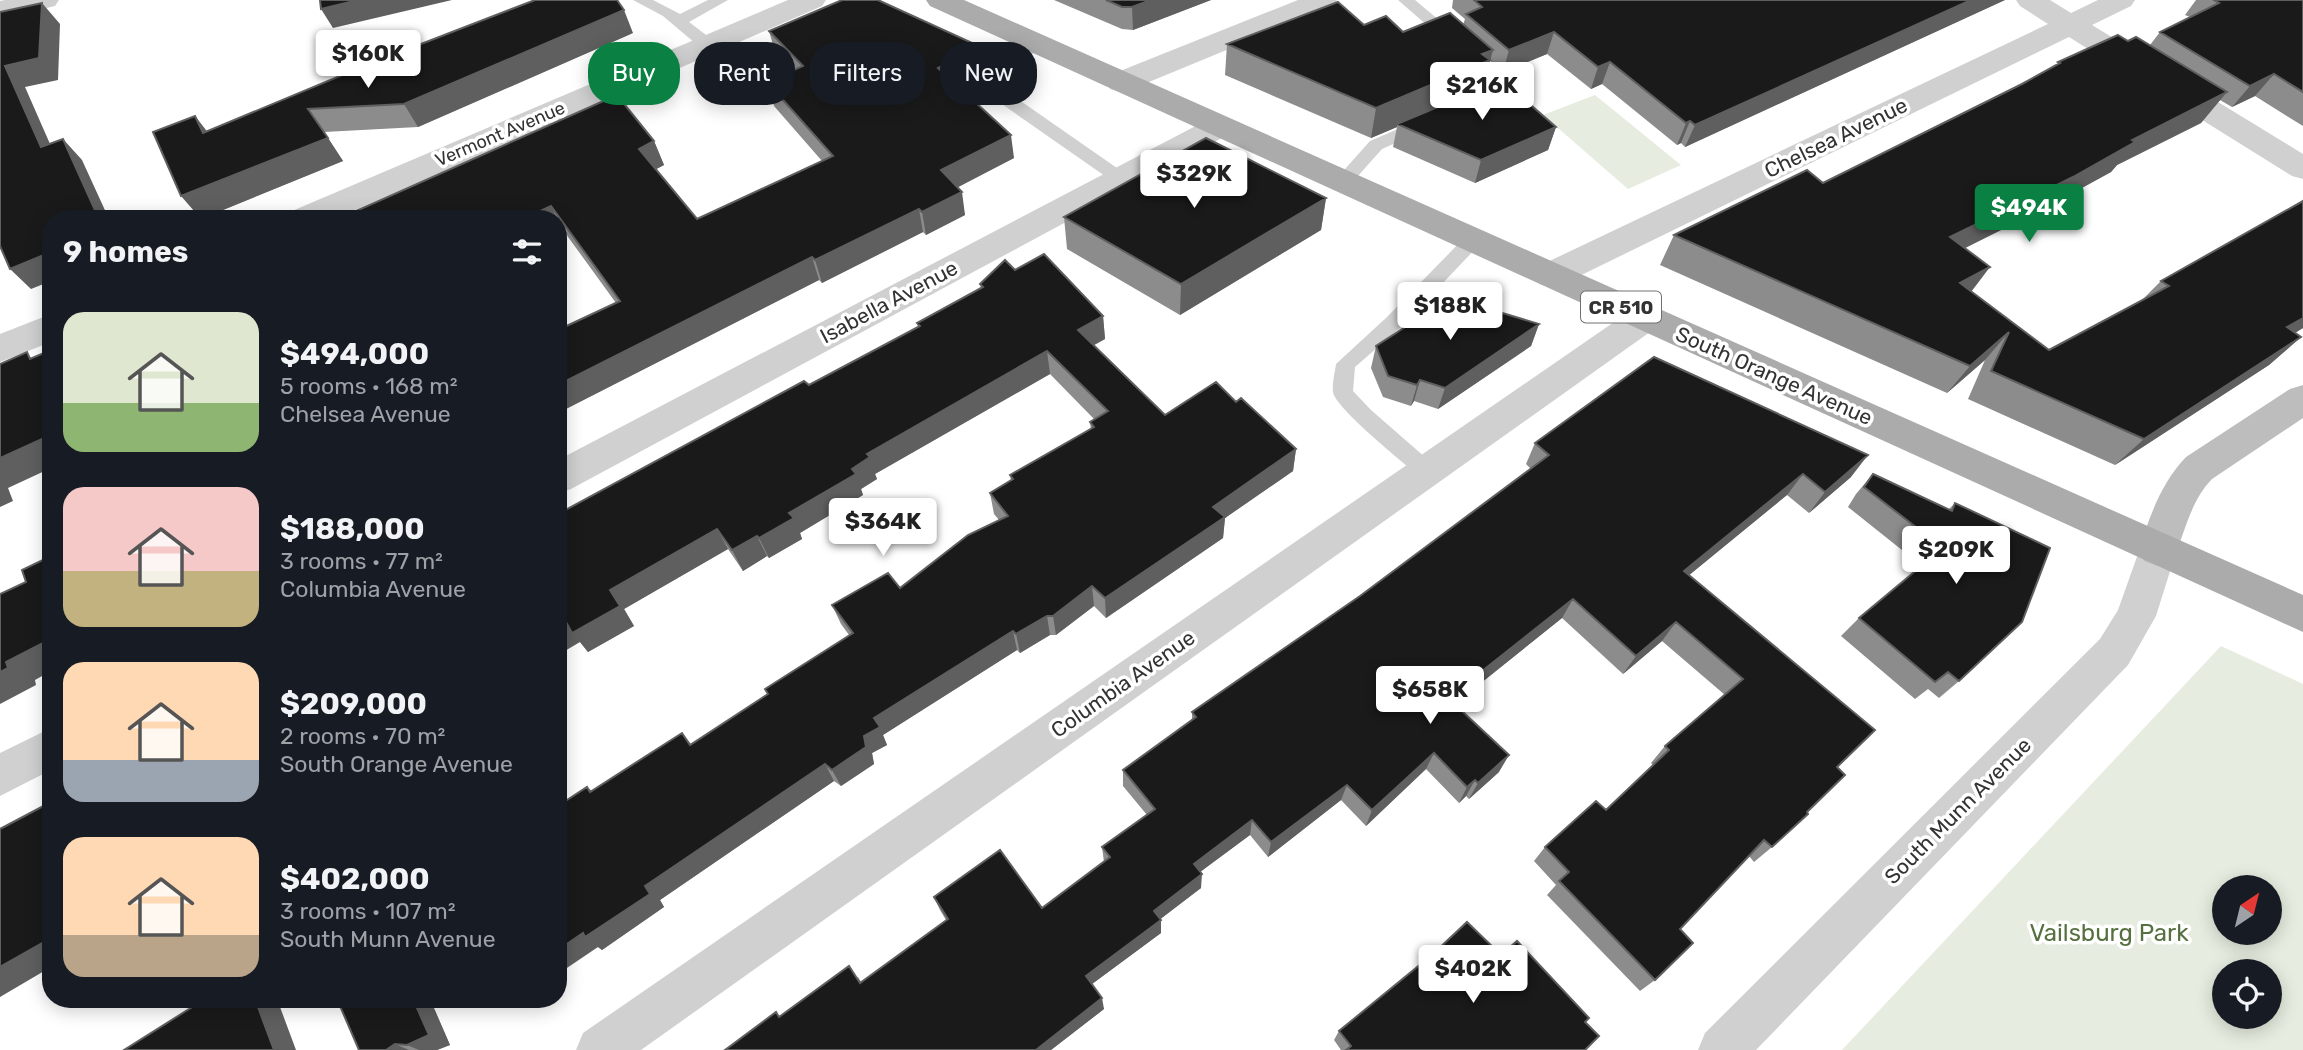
<!DOCTYPE html>
<html lang="en">
<head>
<meta charset="utf-8">
<style>
  :root { --surface:#171b24; --page:#242831; --text:#f1f3f6; --muted:#9ea1a6; --accent:#0b8043 }
  body { margin:0; font-family:Rubik,sans-serif; background:var(--page); color:var(--text); height:100vh; display:flex; flex-direction:column; font-size:26px; white-space:nowrap }
  * { box-sizing:border-box; margin:0 }
  p { font-size:23px; color:var(--muted) }
  .icon { flex:none; width:38px; height:38px; fill:none; stroke:currentColor; stroke-width:2; stroke-linecap:round; stroke-linejoin:round }
  .map { position:relative; flex:1; overflow:hidden }
  .panel { position:absolute; left:42px; top:210px; width:525px; height:798px; display:flex; flex-direction:column; background:var(--surface); border-radius:28px; box-shadow:0 4px 18px #0003 }
  .panel>* { flex:none }
  .top-card { position:absolute; left:588px; top:42px; width:665px; height:63px; display:flex; gap:14px }
  .needle { width:46px; rotate:35deg }
  .controls { position:absolute; left:2212px; top:875px; display:grid; gap:14px }
  .controls a { display:grid; place-items:center; width:70px; height:70px; border-radius:50%; background:var(--surface); box-shadow:0 4px 18px #0003; font-size:35px }
  .price { position:absolute; translate:-50% -60px; padding:0 16px; border-radius:7px; background:#fff; color:#222; font-size:23px; line-height:46px; filter:drop-shadow(0 2px 4px #0008) }
  .price::after { content:''; position:absolute; left:50%; top:42px; width:21px; height:16px; margin-left:-10px; background:inherit; clip-path:polygon(0 0,100% 0,50% 100%) }
  .price.current { background:var(--accent); color:#fff }
  ul { padding:0; list-style:none }
  li { display:flex; align-items:center; gap:21px; height:175px; padding:0 21px }
  li span { display:grid; place-items:center; flex:none; width:196px; height:140px; border-radius:21px; color:#555 }
  li>.icon { margin-inline-start:auto }
  span .icon { width:84px; height:84px; fill:#fffc; stroke-width:1 }
  li b { font-size:30px }
  h2 { display:flex; justify-content:space-between; align-items:center; height:84px; padding:0 21px; font-size:30px }
  .tag { padding:0 24px; border-radius:28px; background:var(--surface); box-shadow:0 4px 18px #0003; font-size:24px; line-height:63px }
  .tag.current { background:var(--accent); color:#fff }
  .map>svg:first-child { display:block }
  .green { fill:#e6ecdf; fill-rule:evenodd }
  .lines { fill:none; stroke-linecap:round; stroke-linejoin:round }
  .service { fill:#d0d0d0; fill-rule:evenodd }
  .minor { fill:#d0d0d0; fill-rule:evenodd }
  .secondary { fill:#bdbdbd; fill-rule:evenodd }
  .primary { fill:#ababab; fill-rule:evenodd }
  .wall { fill:#8c8c8c }
  .shaded-wall { fill:#5f5f5f }
  .building { fill:#1a1a1a; stroke:#5f5f5f; stroke-width:2 }
  .labels { text-anchor:middle; stroke-width:7; stroke-linejoin:round; paint-order:stroke }
  .far-street-label { font-size:18px; fill:#333; stroke:#fff }
  .shield { fill:#fff; stroke:#707070; stroke-width:2 }
  .shield-label { font-size:19px; font-weight:bold; fill:#333 }
  .street-label { font-size:21px; fill:#333; stroke:#fff }
  .near-park-label { font-size:24px; fill:#56703f; stroke:#fff }
</style>
</head>
<body>
<div class="map">
<svg width="2303" height="1050" viewBox="0 0 2303 1050">
  <rect width="100%" height="100%" fill="#fff"/>
  <path class="green" d="M1595 95 1681 165 1628 189 1543 115Z
    M2221 646 2303 684V1050H1842ZM2224 887H2270V933H2224ZM2224 971H2270V1017H2224Z"/>
  <g class="lines">
    <path class="service" d="M633 0H653L680 14 708 0H728L689 22 714 41 716 45 708 50 702 49 663 16Z
      M1398 0H1415L1515 84 1517 88C1512 96 1498 101 1488 99L1486 95 1498 87Z
      M1034 38 1042 43 1002 88 1127 175 1130 179 1127 183H1115L986 93 984 89 986 85 1028 39Z
      M1419 120 1427 126 1425 130 1382 149 1349 186H1337L1334 182 1337 178 1370 141Z
      M1473 234 1479 235 1482 240 1479 245 1401 327 1355 367 1353 391 1371 410 1434 465 1437 471 1434 477 1427 479 1420 477C1404 463 1335 408 1333 392 1332 383 1335 372 1336 364L1387 317 1467 235Z"/>
    <path class="minor" d="M5 0H59L55 6 0 19V1Z
      M788 0H826L822 6 334 219H287L292 211Z
      M1298 0H1337L1333 6 1132 89 1121 92 1110 89 1106 82 1110 75Z
      M2016 0H2050L2071 13 2098 0H2135L2131 6 2092 25 2303 154V179L2292 176 2069 37 1563 284 1551 287 1539 284 1534 275 1539 266 2048 24 2020 6Z
      M1220 116 1231 119 1235 126 1231 133 571 489 558 493V460L1209 119Z
      M1645 305 1657 309 1662 318 1657 327 641 1050H576L583 1033 1633 309Z
      M51 314V342L0 362V334Z
      M2158 532 2172 537 2177 549 2156 616 2128 665 1756 1050H1698L1705 1033 2100 639 2118 610 2144 537Z
      M51 728V770L0 796V753Z"/>
    <path class="secondary" d="M2303 385V418L2212 479C2189 503 2186 532 2172 561L2158 566 2144 561 2139 549C2150 516 2161 483 2186 457L2290 389Z"/>
    <path class="primary" d="M926 0H964L2303 595V632L930 6Z"/>
  </g>
  <path class="wall" d="M1054 0H1211L1133 30 1122 29Z
    M1453 0H2005L1685 147 1681 143 1677 145 1602 84 1591 89 1547 54 1503 72 1490 61 1483 88 1556 127 1548 150 1475 183 1393 147 1397 127 1371 138 1225 75 1227 44 1364 25 1403 32 1463 25 1465 19 1452 8Z
    M2196 0H2303V126L2255 96 2232 107 2220 100 2201 123 2117 165 2111 172 2049 206 1965 248 1971 292 2049 350 2142 300 2161 281 2303 201V328L2295 333 2301 337 2269 365 2115 465 1968 399 1985 360 1947 393 1660 265 1674 235 1823 183 2022 84 2055 66 2058 62 2128 41 2150 45 2160 32 2190 17 2185 15Z
    M769 31 984 72 956 85 1014 158 957 187 965 215 926 235 923 232 822 283 819 280 558 413V330L616 303 563 230 558 232V219H338L654 141 664 165 656 169 697 219 822 161 774 106 767 82 791 71 776 55Z
    M633 33 418 127 324 132 343 161 201 219 195 116 206 131Z
    M1326 198 1321 230 1180 315 1067 249 1064 217Z
    M1015 270 1103 316 1105 339 1093 345 1165 415 1236 402 1296 449 1293 471 1225 518 1223 538 1106 618 1094 606 1056 635H1050L1020 653 1017 650 883 735 887 745 872 753 874 764 841 786 834 781 660 900 664 907 602 950 598 947 587 787 592 791 682 733 691 744 768 694 849 635 841 624 832 605 900 588 999 520 994 514 990 493 1011 481 1010 475 1091 430 1090 422 1094 419 1050 374 875 474 877 479 861 489 863 495 800 533 802 539 769 558 767 556 743 571 728 549 624 609 634 626 588 652 580 642 809 385 918 327 917 323 981 288 980 284Z
    M1489 309 1539 324 1531 346 1438 409 1414 401 1411 406 1383 397 1371 368 1376 346Z
    M1535 443 1851 477 1809 513 1787 495 1689 575 1837 767 1807 812 1772 847 1754 862 1749 856 1680 929 1655 980 1640 991 1547 895 1556 885 1534 861 1545 847 1606 810 1653 765 1651 763 1665 746 1725 695 1662 641 1623 674 1562 618 1454 704 1499 772 1469 799 1466 796 1459 803 1426 769 1366 826 1341 800 1268 857 1250 835 1200 872 1201 888 1160 919 1161 933 1092 984 1104 1009 1051 1050H725L780 1016 858 977 861 982 946 920 940 910 934 897 1042 908 1104 862 1102 847 1147 815 1123 786V770L1192 721V712L1360 596 1531 469 1526 464Z
    M1873 474 1949 509 1955 503 1959 681 1939 698 1928 689 1915 699 1841 636 1859 618 1922 566 1848 507 1856 494Z
    M1501 955 1585 1022V1050H1341L1334 1040 1339 1031Z
    M337 999H430L450 1045 437 1050H359Z"/>
  <path class="shaded-wall" d="M358 0H452L333 28 321 9Z
    M1151 0H1211L1133 30 1132 7Z
    M1971 0H2005L1685 147 1695 125Z
    M42 3 60 24 58 80 25 87 61 169 41 147 5 66Z
    M624 10 633 33 418 127 404 104Z
    M1554 32 1547 54 1503 72 1509 50Z
    M981 47 984 72 942 92 938 68Z
    M1493 50 1482 91 1397 124V127L1371 138 1376 108Z
    M1610 62 1602 84 1591 89 1598 67Z
    M2274 74 2255 96 2232 107 2250 86Z
    M2227 92 2201 123 2117 165 2111 172 2049 206 1929 266 1950 237 2132 140Z
    M195 116 213 139 203 133Z
    M1690 121 1681 143 1677 145 1686 123Z
    M1556 127 1548 150 1475 183 1481 160Z
    M1011 135 1014 158 945 194 941 170Z
    M328 138 343 161 201 219 181 196Z
    M63 139 82 160 109 219H99Z
    M654 141 664 165 649 173 639 149Z
    M962 192 965 215 926 235 922 212Z
    M1326 198 1321 230 1180 315 1181 284Z
    M551 206 557 219H523Z
    M919 209 923 232 822 283 815 260Z
    M558 220 563 230 558 232Z
    M51 252V281L31 289 10 269Z
    M812 257 819 280 558 413V385Z
    M1990 267 1968 296 1960 283Z
    M1103 316 1105 339 1080 353 1078 330Z
    M2303 318V328L2256 356 2287 327Z
    M1539 324 1531 346 1438 409 1445 388Z
    M2009 332 1985 360 1947 393 1970 366Z
    M2301 337 2269 365 2115 465 2144 439Z
    M1047 351 1050 374 875 474 877 479 861 489 863 495 800 533 802 539 769 558 759 538 789 513 852 469 867 454Z
    M1420 380 1414 401 1411 406 1417 385Z
    M51 435V468L8 488 13 501 0 507V458Z
    M1296 449 1293 471 1225 518 1223 538 1106 618 1105 598 1213 507Z
    M1868 455 1851 477 1809 513 1825 492Z
    M1803 474 1787 495 1671 590 1684 571Z
    M717 529 728 549 624 609 634 626 588 652 580 642 558 655V627L610 590Z
    M757 536 767 556 743 571 732 550Z
    M1092 586 1094 606 1056 635 1053 616Z
    M1573 599 1562 618 1440 716 1448 698Z
    M1047 616 1050 635 1020 653 1016 634Z
    M1676 622 1662 641 1623 674 1636 656Z
    M1013 631 1017 650 883 735 887 745 872 753 874 764 841 786 832 770 864 736 874 718Z
    M51 639V671L35 680 36 685 0 704V672L6 662Z
    M1434 753 1426 769 1366 826 1372 810Z
    M1509 755 1499 772 1469 799 1478 783Z
    M825 764 834 781 660 900 664 907 602 950 598 947 558 974V950L645 886Z
    M1475 780 1466 796 1459 803 1467 787Z
    M1347 785 1341 800 1268 857 1271 842Z
    M1252 820 1250 835 1192 878 1194 864Z
    M1202 874 1201 888 1154 924V911Z
    M1161 920V933L1088 987 1086 976Z
    M51 938V967L0 997V967Z
    M1102 998 1104 1009 1051 1050H1036Z
    M255 999H277L296 1050H274Z
    M413 999H430L450 1045 437 1050H419L407 1045Z
    M395 1044 409 1050H386Z"/>
  <path class="building" d="M320 0H358L321 9Z
    M535 0H617L624 10 404 104 308 109 328 138 181 196 153 132 195 116 203 133 364 66Z
    M842 0H878L981 47 938 68 1011 135 941 170 962 192 922 212 919 209 815 260 812 257 558 385V330L620 301 551 206 523 219H338L617 95 654 141 639 149 697 219 833 156 767 82 803 66 769 31Z
    M1106 0H1151L1132 7H1122Z
    M1474 0H1971L1695 125 1690 121 1686 123 1610 62 1598 67 1554 32 1509 50 1466 14 1482 7Z
    M2214 0H2303V92L2274 74 2250 86 2160 32 2219 3Z
    M1338 2 1364 25 1386 16 1403 32 1450 13 1493 50 1482 54 1490 60 1376 108 1227 44Z
    M42 3 39 58 5 66 41 147 63 139 99 219H51V252L10 269 0 246V12Z
    M2118 35 2128 41 2136 37 2227 92 2132 140 2135 142 2073 177 1950 237 1990 267 1960 283 2049 350 2169 286 2161 281 2303 201V318L2287 327 2301 337 2144 439 1991 371 2009 332 1970 366 1674 235 1807 170 1823 183 2022 84 2060 63 2058 62Z
    M1502 80 1556 127 1481 160 1397 124Z
    M1206 138 1326 198 1181 284 1064 217Z
    M1044 254 1103 316 1078 330 1165 415 1216 382 1236 402 1241 398 1296 449 1213 507 1225 517 1105 598 1092 586 1053 616H1047L1016 634 1013 631 874 718 880 727 864 736 866 747 832 770 825 764 645 886 650 894 585 937 583 933 558 950V806L587 787 590 792 682 733 690 745 768 694 765 689 853 633 832 605 888 573 900 588 968 535 1008 516 990 493 1013 479 1010 475 1094 427 1090 422 1108 411 1047 351 867 454 870 457 852 469 856 474 789 513 794 518 759 538 757 536 732 550 717 529 610 590 620 606 572 633 566 622 558 627V514L804 381 809 385 920 326 917 323 983 287 980 284 1005 260 1015 270Z
    M1458 293 1487 304 1489 309 1539 324 1445 388 1420 380 1417 385 1388 376 1376 346Z
    M51 350V405L48 406 51 412V435L0 458V364L27 352 30 359Z
    M1654 357 1868 455 1825 492 1803 474 1684 571 1875 730 1837 767 1845 775 1807 812 1808 814 1772 847 1764 840 1680 929 1693 943 1655 980 1559 881 1569 872 1545 847 1596 801 1606 810 1669 750 1665 746 1743 679 1676 622 1636 656 1573 599 1448 698 1509 755 1478 783 1475 780 1467 787 1434 753 1372 810 1347 785 1271 842 1252 820 1194 864 1202 874 1154 911 1161 920 1086 976 1102 998 1036 1050H725L776 1012 779 1017 849 966 860 983 948 919 934 897 1000 850 1042 908 1110 857 1102 847 1155 809 1123 770 1196 717 1192 712 1360 596 1549 455 1535 443Z
    M1873 474 1952 511 1955 503 2050 548 2022 622 1959 681 1948 672 1935 682 1859 618 1943 548 1864 487Z
    M51 556V639L6 662 8 668 0 672V594L26 582 22 570Z
    M51 802V938L0 967V829Z
    M1467 922 1501 955 1517 941 1589 1018 1585 1022 1599 1036 1585 1050H1346L1351 1046 1339 1031 1433 954Z
    M205 999H255L274 1050H124Z
    M337 999H413L429 1035 407 1045 395 1044 386 1050H359Z"/>
  <g class="labels">
    <g class="far-street-label">
      <text transform="translate(500 134) rotate(-23)" y="6">Vermont Avenue</text>
    </g>
    <rect class="shield" x="1581" y="291.5" width="80" height="31" rx="5"/>
    <g class="shield-label">
      <text x="1621" y="314">CR 510</text>
    </g>
    <g class="street-label">
      <text transform="translate(1836 138) rotate(-26)" y="7">Chelsea Avenue</text>
      <text transform="translate(889 302) rotate(-28)" y="7">Isabella Avenue</text>
      <text transform="translate(1774 376) rotate(24)" y="7">South Orange Avenue</text>
      <text transform="translate(1123 684) rotate(-35)" y="7">Columbia Avenue</text>
      <text transform="translate(1958 811) rotate(-45)" y="7">South Munn Avenue</text>
    </g>
    <g class="near-park-label">
      <text x="2109" y="941">Vailsburg Park</text>
    </g>
  </g>
</svg>
<div class="controls">
<a><svg class="needle" viewBox="-14 -14 28 28"><path d="M0-13l5 13h-10z" fill="#e53935"/><path d="M0 13l5-13h-10z" fill="#9ea1a6"/></svg></a>
<a><svg class="icon" aria-label="locate" viewBox="0 0 24 24"><circle cx="12" cy="12" r="6"/><path d="M12 2v4M12 18v4M2 12h4M18 12h4"/></svg></a>
</div>
<b class="price" style="left:368px;top:90px">$160K</b>
<b class="price" style="left:1482px;top:122px">$216K</b>
<b class="price" style="left:1194px;top:210px">$329K</b>
<b class="price current" style="left:2029px;top:244px">$494K</b>
<b class="price" style="left:1450px;top:342px">$188K</b>
<b class="price" style="left:883px;top:558px">$364K</b>
<b class="price" style="left:1956px;top:586px">$209K</b>
<b class="price" style="left:1430px;top:726px">$658K</b>
<b class="price" style="left:1473px;top:1005px">$402K</b>
<div class="top-card">
<a class="tag current">Buy</a>
<a class="tag">Rent</a>
<a class="tag">Filters</a>
<a class="tag">New</a>
</div>
<section class="panel">
<h2>9 homes<svg class="icon" aria-label="filters" viewBox="0 0 24 24"><path d="M4 7h16M4 17h16"/><circle cx="9" cy="7" r="2"/><circle cx="15" cy="17" r="2"/></svg></h2>
<ul>
<li><span style="background:linear-gradient(#dfe7d0 65%,#8fb573 0)"><svg class="icon" aria-label="home" viewBox="0 0 24 24"><path d="M3 11l9-7 9 7M6 9v11h12V9"/></svg></span><div><b>$494,000</b><p>5 rooms · 168 m²</p><p>Chelsea Avenue</p></div></li>
<li><span style="background:linear-gradient(#f6c9c9 60%,#c2b280 0)"><svg class="icon" aria-label="home" viewBox="0 0 24 24"><path d="M3 11l9-7 9 7M6 9v11h12V9"/></svg></span><div><b>$188,000</b><p>3 rooms · 77 m²</p><p>Columbia Avenue</p></div></li>
<li><span style="background:linear-gradient(#ffd9b3 70%,#9aa5b1 0)"><svg class="icon" aria-label="home" viewBox="0 0 24 24"><path d="M3 11l9-7 9 7M6 9v11h12V9"/></svg></span><div><b>$209,000</b><p>2 rooms · 70 m²</p><p>South Orange Avenue</p></div></li>
<li><span style="background:linear-gradient(#ffd9b3 70%,#b9a48a 0)"><svg class="icon" aria-label="home" viewBox="0 0 24 24"><path d="M3 11l9-7 9 7M6 9v11h12V9"/></svg></span><div><b>$402,000</b><p>3 rooms · 107 m²</p><p>South Munn Avenue</p></div></li>
</ul>
</section>
</div>
</body>
</html>
